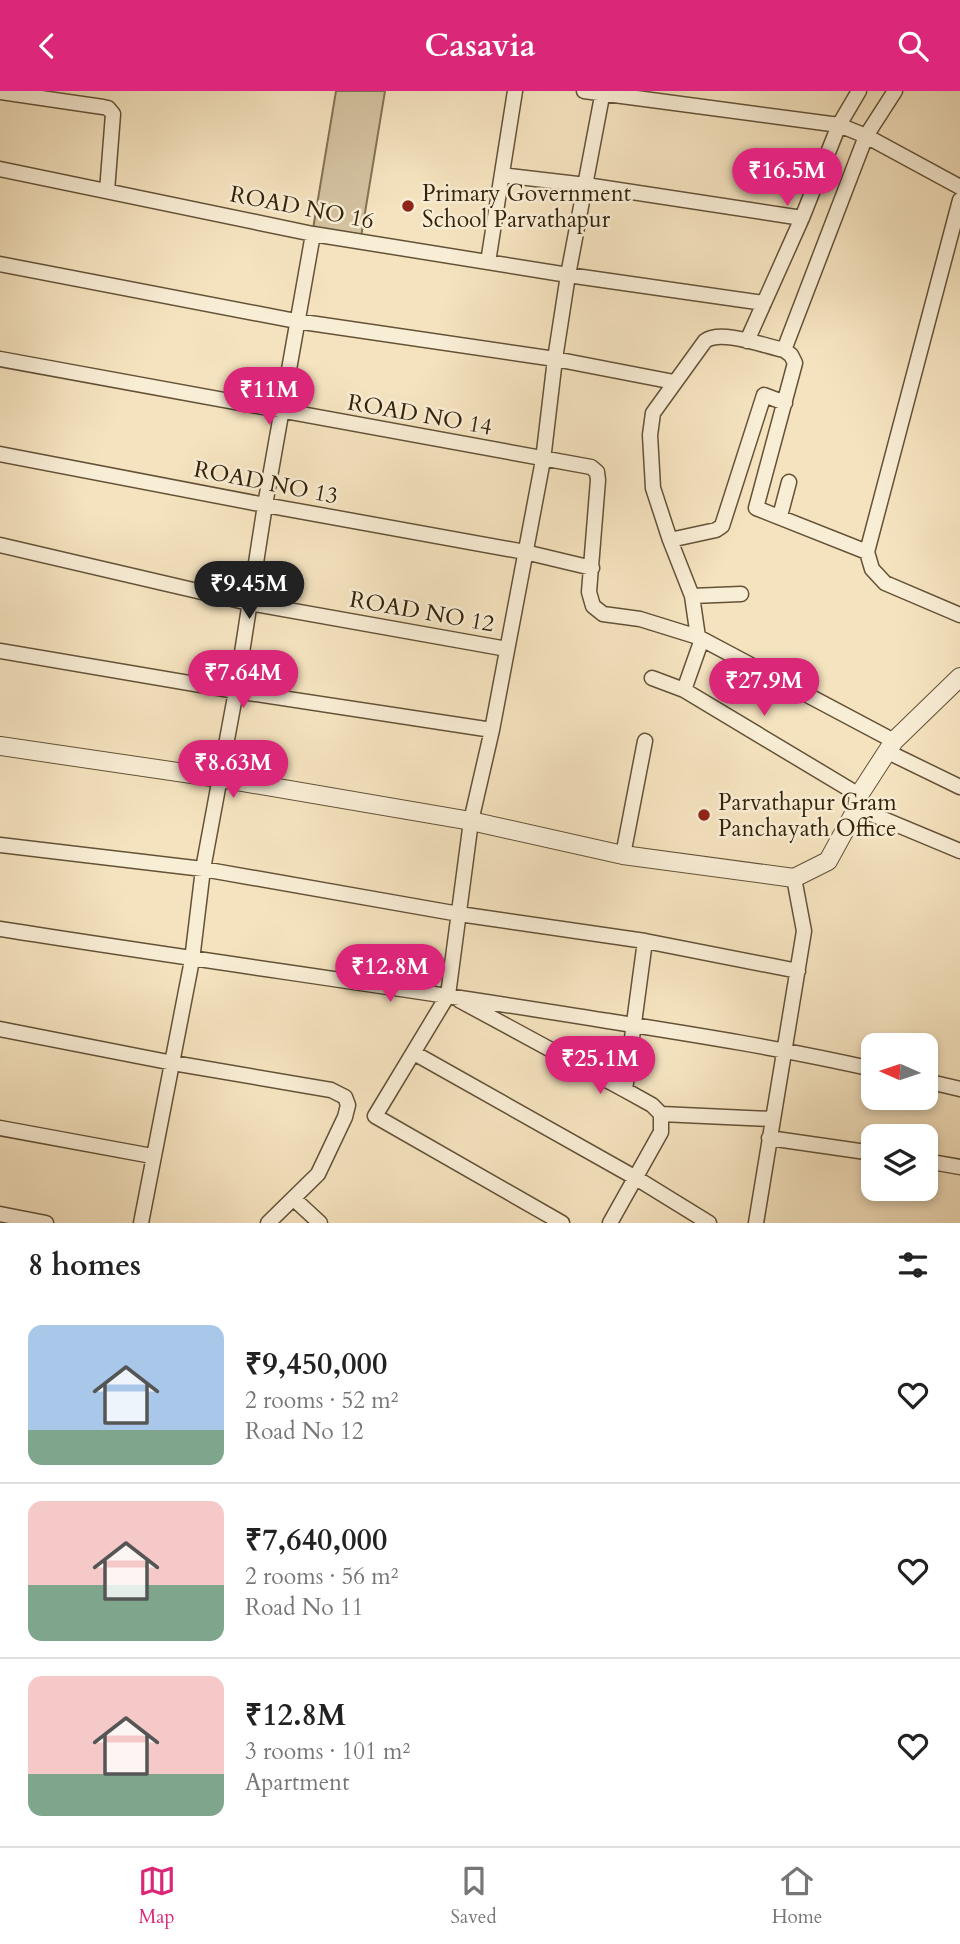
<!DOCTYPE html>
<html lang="en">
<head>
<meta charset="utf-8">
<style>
  :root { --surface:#fff; --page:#f6f6f6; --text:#222; --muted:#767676; --line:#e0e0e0; --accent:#db2777 }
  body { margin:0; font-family:Cardo,serif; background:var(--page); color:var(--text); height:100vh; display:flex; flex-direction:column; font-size:26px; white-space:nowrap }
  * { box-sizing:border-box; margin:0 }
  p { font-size:23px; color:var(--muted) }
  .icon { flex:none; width:38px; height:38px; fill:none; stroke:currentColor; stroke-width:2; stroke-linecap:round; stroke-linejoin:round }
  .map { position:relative; height:1132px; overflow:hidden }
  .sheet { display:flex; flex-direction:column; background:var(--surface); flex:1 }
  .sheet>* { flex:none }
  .needle { width:46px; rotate:273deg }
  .tools { position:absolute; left:861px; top:942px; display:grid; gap:14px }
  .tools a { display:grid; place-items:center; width:77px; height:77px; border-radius:14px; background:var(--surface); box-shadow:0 4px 10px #0003; font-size:35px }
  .price { position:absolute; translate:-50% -60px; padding:0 16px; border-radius:24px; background:var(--accent); color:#fff; font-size:23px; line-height:46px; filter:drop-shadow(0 2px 4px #0008) }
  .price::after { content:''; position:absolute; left:50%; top:42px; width:21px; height:16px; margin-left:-10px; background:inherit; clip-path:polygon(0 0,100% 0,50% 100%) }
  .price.active { background:#222; color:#fff }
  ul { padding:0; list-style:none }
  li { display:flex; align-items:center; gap:21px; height:175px; padding:0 28px }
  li+li { border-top:2px solid var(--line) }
  li span { display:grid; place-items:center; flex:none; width:196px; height:140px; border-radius:14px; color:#555 }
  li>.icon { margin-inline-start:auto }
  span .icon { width:84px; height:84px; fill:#fffc; stroke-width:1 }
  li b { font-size:30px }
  h2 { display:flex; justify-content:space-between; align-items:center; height:84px; padding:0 28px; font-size:30px }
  header { display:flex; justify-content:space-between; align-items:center; height:91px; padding:0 28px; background:var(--accent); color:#fff; font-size:32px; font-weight:600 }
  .dock { display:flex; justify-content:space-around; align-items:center; height:98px; border-top:2px solid var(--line); background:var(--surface); font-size:19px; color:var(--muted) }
  .dock a { display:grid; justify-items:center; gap:4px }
  .dock .active { color:var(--accent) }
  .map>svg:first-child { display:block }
  .green { fill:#d4c2a0; stroke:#847255; stroke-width:2 }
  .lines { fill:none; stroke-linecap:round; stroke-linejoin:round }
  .minor-casing { stroke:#645237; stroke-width:17 }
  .tertiary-casing { stroke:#645237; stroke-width:20 }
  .minor { stroke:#f8edd5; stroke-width:14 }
  .tertiary { stroke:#f8edd5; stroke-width:18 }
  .poi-dot { fill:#8f2418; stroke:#f8edd5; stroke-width:2.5 }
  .labels { text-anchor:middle; stroke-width:5; stroke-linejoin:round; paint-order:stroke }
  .poi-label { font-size:23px; fill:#33220a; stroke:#f8edd5; text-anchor:start }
  .street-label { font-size:23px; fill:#33220a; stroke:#f8edd5 }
</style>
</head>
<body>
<header><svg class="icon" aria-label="back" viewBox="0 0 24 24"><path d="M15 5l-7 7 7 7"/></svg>Casavia<svg class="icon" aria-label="search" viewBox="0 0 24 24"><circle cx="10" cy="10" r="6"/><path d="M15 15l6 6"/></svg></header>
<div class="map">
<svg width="960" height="1132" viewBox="0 0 960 1132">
  <rect width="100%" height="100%" fill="#f5e3bf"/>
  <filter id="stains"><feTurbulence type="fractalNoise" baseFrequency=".00286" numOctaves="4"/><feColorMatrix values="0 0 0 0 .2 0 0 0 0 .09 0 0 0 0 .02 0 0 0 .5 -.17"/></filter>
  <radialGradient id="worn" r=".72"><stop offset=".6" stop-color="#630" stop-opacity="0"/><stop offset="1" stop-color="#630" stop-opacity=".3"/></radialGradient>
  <path class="green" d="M336 0H385L361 146 313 138Z"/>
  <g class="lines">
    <defs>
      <path id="minor" d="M584 0 839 34 866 45 960 96
        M895 0 866 45 784 259 791 264 795 272 756 417 867 461 872 478 885 492 960 524
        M0 1 103 16 108 17 113 23 107 100
        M0 78 313 143 568 184 764 212
        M502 84 586 94 802 127
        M488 171 515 0
        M0 173 296 230 555 268 674 291
        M747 250 802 127 839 34 859 0
        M0 268 591 376 597 381 598 389 589 501 593 515 603 523 640 528 698 546 894 650
        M0 363 265 414 525 461 592 477
        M780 425 789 391
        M670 449 716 439 722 435 764 304 785 312
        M0 454 249 512 507 558
        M867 461 960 109
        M692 505 741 503
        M698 546 692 505 670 449 653 397 650 344 653 322 705 250C721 238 764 255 784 259
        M0 560 236 600 492 639
        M652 587 684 599 859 704
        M684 599 702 548
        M888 661 960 696
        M857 717 960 760
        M0 754 203 778 459 823 645 850 798 880
        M623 764 645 650
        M0 838C202 870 405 897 608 930 697 944 785 958 873 978
        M459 909 625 999 652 1014 661 1023 772 1028
        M0 938 173 972 331 999 345 1006 348 1014 345 1026 318 1083 268 1132
        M414 962 636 1087 709 1132
        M926 990 960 998
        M625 999 645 850
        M0 1037 152 1065
        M769 1047 873 1062
        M926 1070 960 1076
        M294 1108 320 1132
        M0 1123 46 1132
        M141 1132 192 869 203 778 236 600 265 414 313 143
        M562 1132 375 1025 448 904 471 730 492 639 543 369 555 268 568 184 603 0
        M610 1132 661 1041V1023
        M756 1132 804 840 794 787"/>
      <path id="tertiary" d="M0 655 219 687 471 730 623 764 794 787 828 770 857 717 859 704 894 650 960 586"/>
    </defs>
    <use href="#minor" class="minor-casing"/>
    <use href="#tertiary" class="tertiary-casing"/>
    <use href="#minor" class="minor"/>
    <use href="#tertiary" class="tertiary"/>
  </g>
  <g class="poi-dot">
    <circle cx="408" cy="115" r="7"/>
    <circle cx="704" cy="724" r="7"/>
  </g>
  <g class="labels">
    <g class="poi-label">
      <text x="422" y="110">Primary Government<tspan x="422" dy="26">School Parvathapur</tspan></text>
      <text x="718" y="719">Parvathapur Gram<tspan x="718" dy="26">Panchayath Office</tspan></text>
    </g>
    <g class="street-label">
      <text transform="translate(302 116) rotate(11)" y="8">ROAD NO 16</text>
      <text transform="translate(420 323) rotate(10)" y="8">ROAD NO 14</text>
      <text transform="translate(266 391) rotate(11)" y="8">ROAD NO 13</text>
      <text transform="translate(422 520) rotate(10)" y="8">ROAD NO 12</text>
    </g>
  </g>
  <rect width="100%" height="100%" filter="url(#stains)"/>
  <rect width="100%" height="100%" fill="url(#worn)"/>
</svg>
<div class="tools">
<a><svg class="needle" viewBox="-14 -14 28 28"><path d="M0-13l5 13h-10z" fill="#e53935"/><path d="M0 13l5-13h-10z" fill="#767676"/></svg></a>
<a><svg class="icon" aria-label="layers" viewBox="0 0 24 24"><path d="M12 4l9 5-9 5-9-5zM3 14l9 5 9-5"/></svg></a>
</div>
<b class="price" style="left:787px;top:117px">₹16.5M</b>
<b class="price" style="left:269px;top:336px">₹11M</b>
<b class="price active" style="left:249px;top:530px">₹9.45M</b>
<b class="price" style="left:243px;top:619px">₹7.64M</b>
<b class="price" style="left:764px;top:627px">₹27.9M</b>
<b class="price" style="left:233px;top:709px">₹8.63M</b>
<b class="price" style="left:390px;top:913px">₹12.8M</b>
<b class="price" style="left:600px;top:1005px">₹25.1M</b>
</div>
<section class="sheet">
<h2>8 homes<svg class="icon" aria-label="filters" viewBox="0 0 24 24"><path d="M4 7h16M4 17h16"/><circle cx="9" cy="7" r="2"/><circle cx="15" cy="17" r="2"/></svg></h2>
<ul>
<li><span style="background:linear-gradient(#a9c7e8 75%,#7fa58c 0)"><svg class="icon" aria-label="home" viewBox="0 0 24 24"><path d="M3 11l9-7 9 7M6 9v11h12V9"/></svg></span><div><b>₹9,450,000</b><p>2 rooms · 52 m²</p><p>Road No 12</p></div><svg class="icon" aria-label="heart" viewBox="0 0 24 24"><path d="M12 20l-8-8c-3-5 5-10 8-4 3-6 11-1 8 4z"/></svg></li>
<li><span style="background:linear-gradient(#f6c9c9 60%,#7fa58c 0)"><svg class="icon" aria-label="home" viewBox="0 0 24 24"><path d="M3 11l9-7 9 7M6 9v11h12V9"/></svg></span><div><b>₹7,640,000</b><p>2 rooms · 56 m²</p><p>Road No 11</p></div><svg class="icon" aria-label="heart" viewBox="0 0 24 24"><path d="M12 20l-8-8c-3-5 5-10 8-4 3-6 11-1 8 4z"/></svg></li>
<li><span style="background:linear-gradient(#f6c9c9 70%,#7fa58c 0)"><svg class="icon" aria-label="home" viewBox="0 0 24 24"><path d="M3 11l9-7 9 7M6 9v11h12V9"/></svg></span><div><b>₹12.8M</b><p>3 rooms · 101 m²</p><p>Apartment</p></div><svg class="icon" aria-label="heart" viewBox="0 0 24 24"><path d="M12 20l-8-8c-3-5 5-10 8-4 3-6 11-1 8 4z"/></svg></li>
</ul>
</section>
<nav class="dock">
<a class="active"><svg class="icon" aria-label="map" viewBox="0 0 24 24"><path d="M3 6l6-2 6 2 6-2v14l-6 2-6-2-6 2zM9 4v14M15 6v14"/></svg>Map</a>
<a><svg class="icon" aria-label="saved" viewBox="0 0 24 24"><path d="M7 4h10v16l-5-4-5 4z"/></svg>Saved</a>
<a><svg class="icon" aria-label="home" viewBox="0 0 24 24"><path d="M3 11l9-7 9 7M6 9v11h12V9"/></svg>Home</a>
</nav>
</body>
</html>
